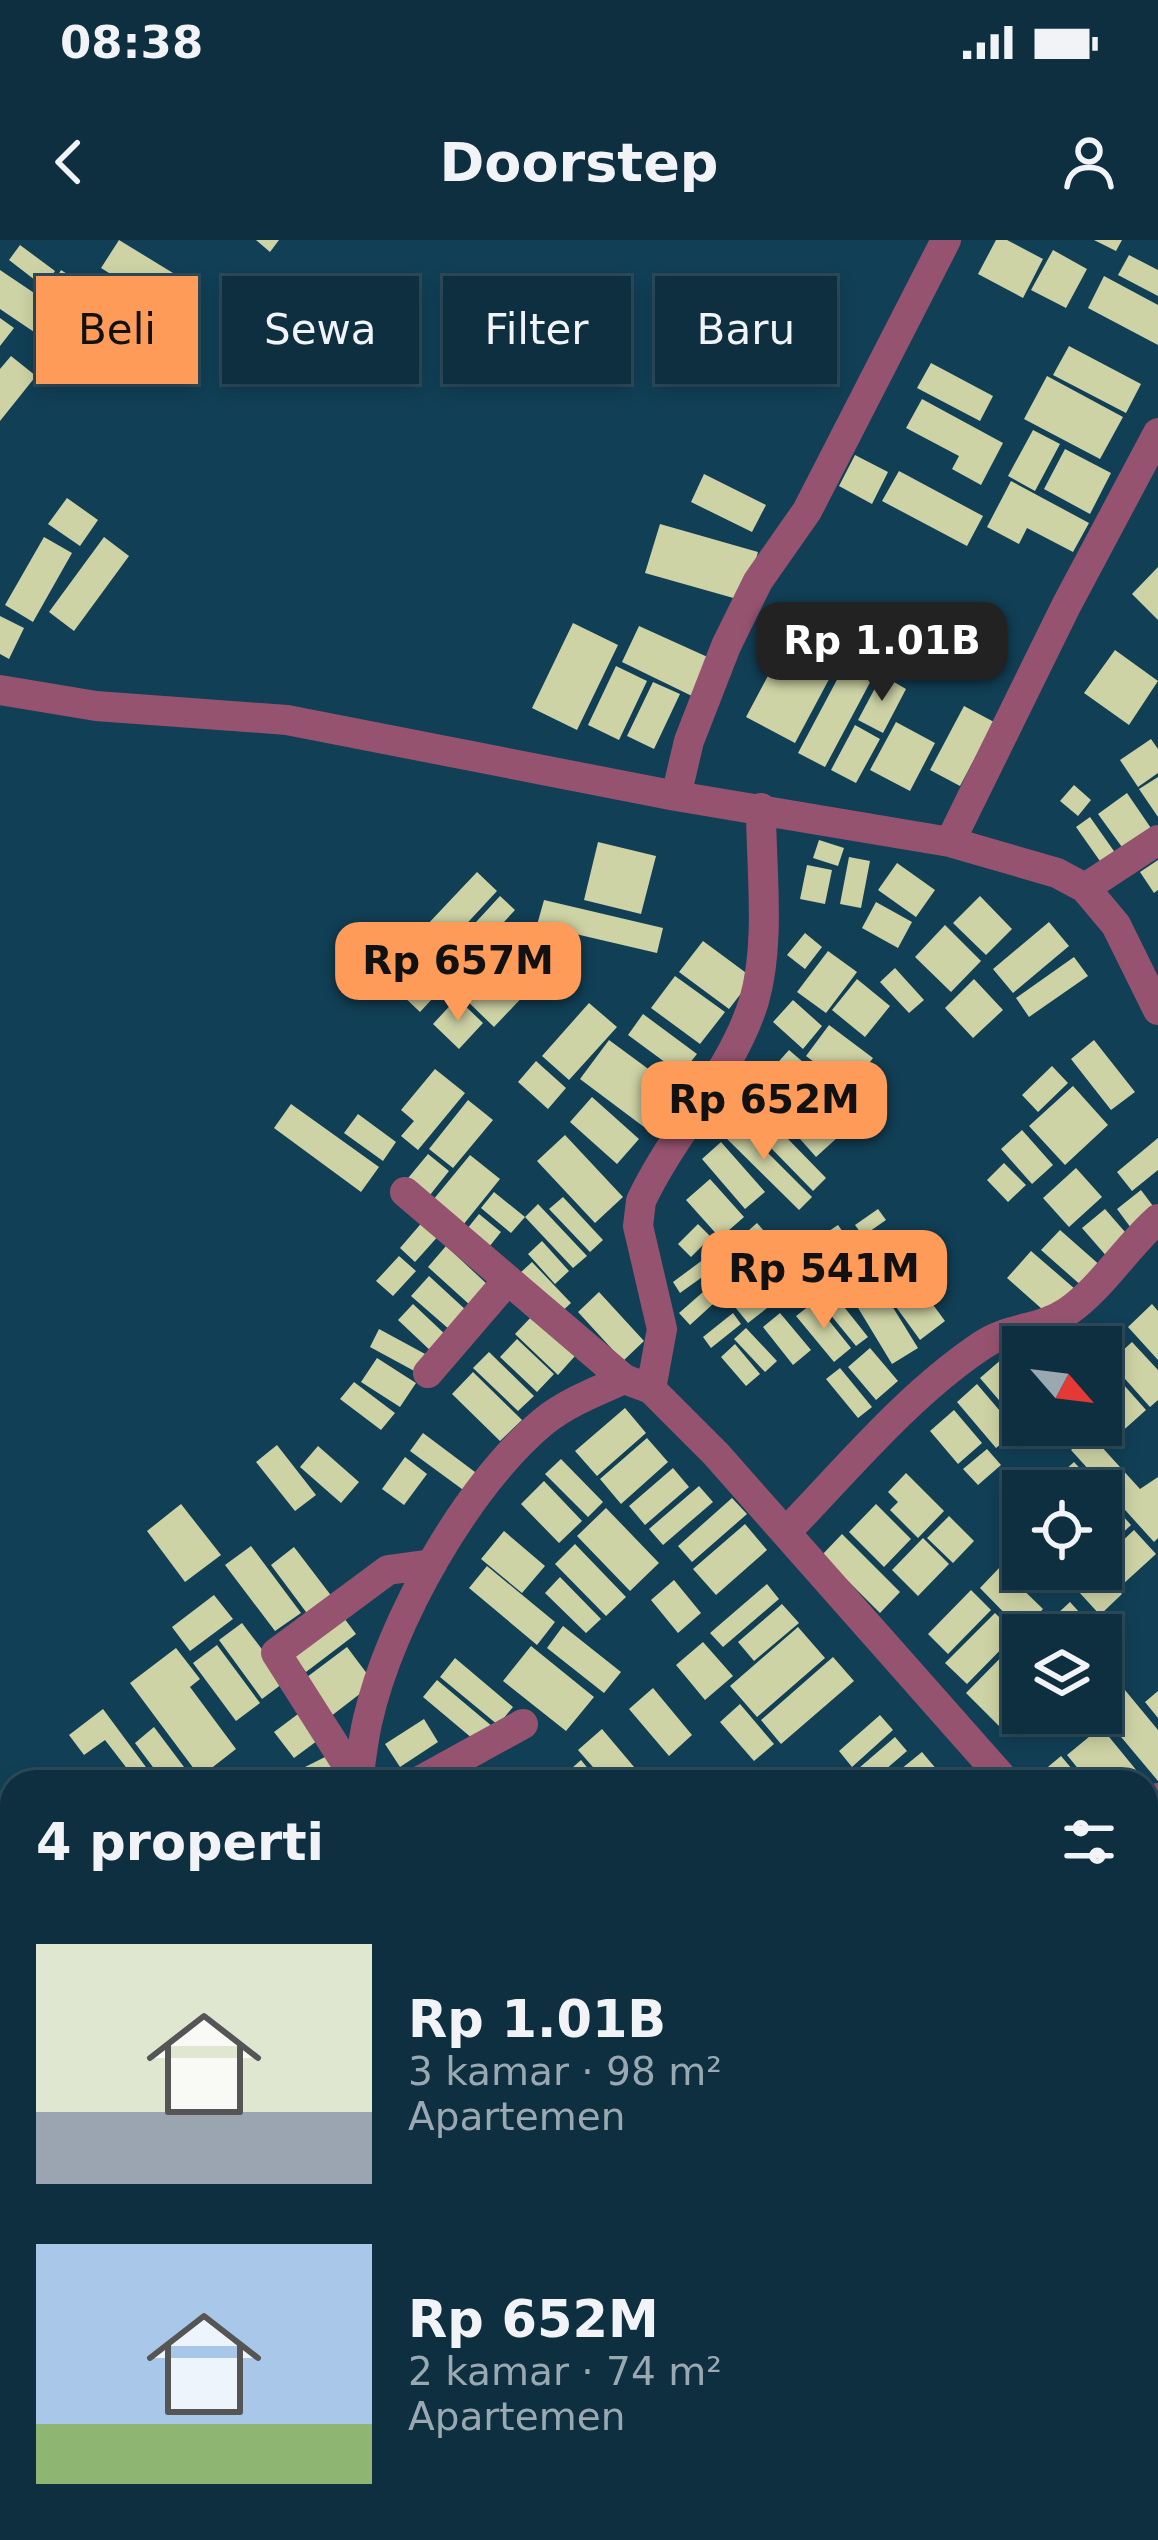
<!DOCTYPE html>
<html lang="id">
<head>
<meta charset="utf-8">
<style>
  :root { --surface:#0d2f40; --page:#163747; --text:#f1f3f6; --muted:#9aa9b1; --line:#2d4a59; --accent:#fe9b58 }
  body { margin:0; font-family:"DejaVu Sans",sans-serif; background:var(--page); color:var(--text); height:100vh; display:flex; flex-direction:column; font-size:45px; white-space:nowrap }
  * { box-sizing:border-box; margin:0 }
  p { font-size:39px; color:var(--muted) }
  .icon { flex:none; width:66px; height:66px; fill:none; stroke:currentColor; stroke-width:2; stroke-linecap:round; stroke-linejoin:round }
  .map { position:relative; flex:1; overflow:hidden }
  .details { position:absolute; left:0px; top:1530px; width:1158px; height:771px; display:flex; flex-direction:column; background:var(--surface); border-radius:36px 36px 0 0; box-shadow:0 6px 18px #0003,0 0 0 3px var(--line) }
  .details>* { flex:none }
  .banner { position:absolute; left:36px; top:36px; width:1086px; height:108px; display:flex; gap:24px }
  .needle { width:78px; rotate:118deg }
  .controls { position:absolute; left:1002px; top:1086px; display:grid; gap:24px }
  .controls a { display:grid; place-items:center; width:120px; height:120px; border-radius:0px; background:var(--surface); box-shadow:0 6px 18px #0003,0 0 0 3px var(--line); font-size:60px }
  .price { position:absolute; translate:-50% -102px; padding:0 27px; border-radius:24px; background:var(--accent); color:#111; font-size:39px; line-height:78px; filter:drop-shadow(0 3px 6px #0008) }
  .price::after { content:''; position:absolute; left:50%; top:72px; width:36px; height:27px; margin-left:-18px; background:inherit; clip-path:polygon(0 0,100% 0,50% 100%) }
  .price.current { background:#222; color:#fff }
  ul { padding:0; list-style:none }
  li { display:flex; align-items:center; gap:36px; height:300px; padding:0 36px }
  li span { display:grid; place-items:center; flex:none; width:336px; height:240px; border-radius:0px; color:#555 }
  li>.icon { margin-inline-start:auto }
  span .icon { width:144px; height:144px; fill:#fffc; stroke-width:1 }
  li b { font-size:51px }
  h2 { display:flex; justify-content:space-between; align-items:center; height:144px; padding:0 36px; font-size:51px }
  .chip { padding:0 42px; border-radius:0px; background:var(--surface); box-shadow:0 6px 18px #0003,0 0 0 3px var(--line); font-size:42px; line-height:108px }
  .chip.current { background:var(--accent); color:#111 }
  .status { display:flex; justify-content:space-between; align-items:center; height:84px; padding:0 60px; background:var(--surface); direction:ltr }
  .status svg { height:33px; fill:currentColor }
  header { display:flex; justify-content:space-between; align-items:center; height:156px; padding:0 36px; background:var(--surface); font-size:54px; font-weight:700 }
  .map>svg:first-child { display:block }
  .building { fill:#ced3a5 }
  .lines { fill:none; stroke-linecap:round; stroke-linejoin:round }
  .street { stroke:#965370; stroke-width:30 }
</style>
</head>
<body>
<div class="status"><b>08:38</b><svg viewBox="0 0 49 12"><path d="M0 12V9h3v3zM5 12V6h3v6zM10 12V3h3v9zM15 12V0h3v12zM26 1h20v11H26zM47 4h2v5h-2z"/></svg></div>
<header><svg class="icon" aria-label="back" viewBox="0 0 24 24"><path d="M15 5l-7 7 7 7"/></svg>Doorstep<svg class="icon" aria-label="person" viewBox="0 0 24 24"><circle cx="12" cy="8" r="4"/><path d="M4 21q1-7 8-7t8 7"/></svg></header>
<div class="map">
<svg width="1158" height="2300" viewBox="0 0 1158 2300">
  <rect width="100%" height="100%" fill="#113f55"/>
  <path class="building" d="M119 0 173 33 154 61 101 28Z
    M256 0H279L270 12Z
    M996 0H1007L1043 19 1023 58 978 34Z
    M1094 0H1122L1116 11Z
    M20 5 55 31 44 47 9 20Z
    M1053 10 1087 29 1066 68 1031 50Z
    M1129 15 1158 30V56L1118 35Z
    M0 30 58 69 40 96 0 69Z
    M61 30 81 43 70 60 51 47Z
    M1104 36 1158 65V105L1088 68Z
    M97 41 115 54 61 126 43 113Z
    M0 78 14 88 0 106Z
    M1069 106 1141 144 1126 173 1053 135Z
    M11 116 36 136 0 181V129Z
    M931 123 993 156 980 181 917 148Z
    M1047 136 1123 177 1100 219 1024 179Z
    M922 159 1003 203 981 245 952 229 959 216 906 188Z
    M1033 190 1060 204 1035 251 1008 236Z
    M1065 209 1111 233 1090 274 1044 249Z
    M855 215 888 232 872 264 839 246Z
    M899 231 983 276 967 306 882 261Z
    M704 234 766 265 752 292 691 262Z
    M1011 241 1089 283 1073 312 1027 288 1019 304 987 287Z
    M67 258 98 280 80 306 48 284Z
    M660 284 758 312 744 361 645 333Z
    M44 297 72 313 33 382 5 365Z
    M104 297 129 316 74 391 49 372Z
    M1158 327V380L1132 354Z
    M0 376 24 388 9 419 0 414Z
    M573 383 618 405 577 490 532 468Z
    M639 386 712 419 694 457 622 422Z
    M786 402 835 428 795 503 746 477Z
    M1115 410 1158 441 1129 485 1084 453Z
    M848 419 875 433 825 527 798 513Z
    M616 426 647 441 619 500 588 485Z
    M882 435 906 449 883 493 858 480Z
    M653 442 680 454 654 509 627 496Z
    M964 466 994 482 960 546 930 530Z
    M896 482 935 503 910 551 870 530Z
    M855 485 880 499 856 543 831 530Z
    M1151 499 1158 509V533L1138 547 1120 520Z
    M1158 537V577L1139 549Z
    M1074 545 1091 560 1078 576 1060 561Z
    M1127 553 1155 594 1127 614 1098 574Z
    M1090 577 1116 614 1102 624 1076 587Z
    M819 600 844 608 838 626 813 618Z
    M598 602 656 616 641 674 584 660Z
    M849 617 870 621 861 668 840 664Z
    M1158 620V650L1154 653 1140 632Z
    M897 623 935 650 916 677 878 650Z
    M807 625 832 630 825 664 800 659Z
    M477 632 497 651 446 706 425 687Z
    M500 656 515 670 469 720 454 706Z
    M980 656 1012 689 986 715 953 683Z
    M544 660 663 688 657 713 537 685Z
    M876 662 912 682 898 708 862 688Z
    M1049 682 1069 706 1013 753 993 729Z
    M945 685 981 721 951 752 915 717Z
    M805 693 822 707 805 729 787 715Z
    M510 699 546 732 494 787 459 753Z
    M703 701 753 738 729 769 679 732Z
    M439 711 459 730 420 772 400 753Z
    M828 711 857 732 826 773 797 752Z
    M1074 717 1088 736 1029 777 1016 758Z
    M895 728 924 760 909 773 880 742Z
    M675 736 725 772 700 804 651 768Z
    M857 739 890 766 865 797 832 770Z
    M974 739 1003 770 973 798 945 768Z
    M457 758 483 783 459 809 433 784Z
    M793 760 822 786 803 809 773 782Z
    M589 763 617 787 569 840 542 816Z
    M643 774 697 814 681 834 628 795Z
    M829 785 873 818 850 849 806 816Z
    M609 800 685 856 656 896 580 839Z
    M1094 800 1135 852 1111 870 1071 819Z
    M789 810 853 865 837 885 772 829Z
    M536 821 566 848 548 869 518 842Z
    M1052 826 1068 843 1038 872 1022 855Z
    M435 829 465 853 418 910 401 896 414 881 401 870Z
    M769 833 805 869 788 886 752 850Z
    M1073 846 1108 885 1065 925 1029 886Z
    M592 857 639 899 617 924 570 882Z
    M468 860 493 880 453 928 429 909Z
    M751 861 826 938 813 951 738 874Z
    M291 864 379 927 361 952 274 888Z
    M816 871 838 897 816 917 793 891Z
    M358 874 396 902 383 921 344 893Z
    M731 876 812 957 799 970 717 889Z
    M1022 890 1053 925 1032 944 1001 909Z
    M565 895 623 957 595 983 537 921Z
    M1158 898V930L1132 951 1117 932Z
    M721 902 765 952 745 969 702 919Z
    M428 914 449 931 426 960 404 943Z
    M470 915 500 939 463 985 433 960Z
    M1004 923 1026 945 1008 962 987 940Z
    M1076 928 1102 957 1069 987 1043 958Z
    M710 939 744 977 720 998 686 960Z
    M1141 950 1156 970 1131 988 1117 969Z
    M494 952 525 977 511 993 481 968Z
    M563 957 603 1000 590 1012 549 969Z
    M538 964 587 1016 573 1028 525 977Z
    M878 969 886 980 863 996 855 985Z
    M1105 969 1132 1000 1109 1019 1082 988Z
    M479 974 501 992 489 1007 467 989Z
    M425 979 441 993 415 1022 400 1008Z
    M757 983 770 998 746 1021 732 1005Z
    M698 984 711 997 691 1017 678 1004Z
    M838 985 857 1012 838 1025 820 997Z
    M1060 990 1102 1027 1083 1047 1041 1010Z
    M894 996 911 1023 882 1041 865 1013Z
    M542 1001 569 1031 555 1044 528 1014Z
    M446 1006 488 1045 470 1065 428 1027Z
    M1031 1011 1075 1049 1051 1077 1007 1038Z
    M399 1016 416 1031 393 1056 376 1041Z
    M797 1018 816 1047 786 1066 767 1038Z
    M704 1019 712 1030 680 1053 673 1042Z
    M532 1022 571 1063 558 1075 519 1034Z
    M868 1027 918 1108 892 1124 843 1043Z
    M727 1031 736 1043 690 1085 679 1073Z
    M911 1035 945 1081 920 1100 886 1053Z
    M429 1036 467 1071 450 1090 411 1056Z
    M757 1048 771 1065 748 1083 735 1067Z
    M599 1052 644 1101 623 1121 578 1072Z
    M837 1058 868 1097 856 1106 825 1068Z
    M814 1062 851 1108 834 1122 796 1076Z
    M413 1064 448 1097 433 1113 398 1080Z
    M1152 1064 1158 1071V1120L1128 1087Z
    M733 1073 741 1084 711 1108 703 1097Z
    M780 1073 811 1110 793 1125 763 1087Z
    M533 1075 575 1116 558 1135 515 1094Z
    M746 1088 777 1121 765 1132 734 1099Z
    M379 1089 427 1115 418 1133 370 1107Z
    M517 1099 554 1134 537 1152 500 1117Z
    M1132 1102 1158 1130V1160L1150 1167 1110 1122Z
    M735 1104 760 1134 746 1146 721 1117Z
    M870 1108 898 1141 876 1160 848 1127Z
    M489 1112 534 1156 518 1171 473 1128Z
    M377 1118 416 1143 400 1167 361 1142Z
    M1003 1118 1023 1141V1185H1038L1028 1194 980 1138Z
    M1107 1126 1146 1170 1118 1195 1101 1175V1131Z
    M840 1128 872 1167 858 1178 826 1139Z
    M473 1132 522 1180 500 1201 452 1154Z
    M354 1142 395 1173 381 1190 340 1159Z
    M977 1144 1017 1191 996 1208 957 1162Z
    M625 1168 646 1193 597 1236 575 1211Z
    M954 1170 982 1203 958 1224 930 1191Z
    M423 1193 479 1235 466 1252 410 1211Z
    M1090 1194 1140 1249 1158 1237V1298L1154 1302 1071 1210Z
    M647 1198 668 1222 621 1264 600 1239Z
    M277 1205 316 1255 295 1271 256 1222Z
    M318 1206 359 1242 341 1263 300 1227Z
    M987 1209 1001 1225 978 1245 963 1229Z
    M405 1217 427 1234 404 1265 382 1249Z
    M561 1219 603 1262 588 1277 545 1234Z
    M1074 1222 1101 1251H1065L1054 1240Z
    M673 1228 689 1247 645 1285 629 1266Z
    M906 1233 944 1271 918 1298 890 1270 898 1262 888 1252Z
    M544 1241 582 1281 559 1303 521 1264Z
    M699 1246 713 1262 663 1305 649 1289Z
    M1101 1251 1131 1285 1112 1303 1101 1291Z
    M732 1258 747 1274 692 1322 678 1306Z
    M181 1264 221 1315 185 1342 147 1291Z
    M876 1264 911 1299 884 1327 849 1292Z
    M1023 1265V1290L1011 1276Z
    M606 1268 659 1323 630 1351 577 1296Z
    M949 1276 974 1301 953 1323 927 1298Z
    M745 1284 767 1310 716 1355 693 1329Z
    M1134 1290 1156 1314 1122 1345 1101 1321Z
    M504 1291 545 1326 522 1353 481 1319Z
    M842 1294 900 1352 880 1373 822 1315Z
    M923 1298 949 1324 918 1356 892 1330Z
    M575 1304 626 1357 606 1376 555 1324Z
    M251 1306 301 1373 275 1391 225 1325Z
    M294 1307 336 1362 312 1380 271 1325Z
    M487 1326 555 1382 537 1405 469 1348Z
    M1000 1327 1043 1369 1022 1391 980 1348Z
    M1058 1329H1099L1122 1354 1100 1375Z
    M560 1337 601 1379 586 1393 545 1353Z
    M674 1340 701 1373 678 1393 651 1360Z
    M767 1344 779 1359 723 1407 710 1393Z
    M971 1350 991 1370 948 1414 928 1394Z
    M214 1355 233 1379 190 1411 172 1387Z
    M1070 1362 1100 1395H1049L1042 1388Z
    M782 1364 799 1383 754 1421 738 1402Z
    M995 1373 1016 1394 967 1444 945 1423Z
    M341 1374 356 1394 306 1432 290 1412Z
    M242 1383 286 1441 262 1459 219 1400Z
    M563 1386 621 1432 604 1453 547 1408Z
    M798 1387 825 1418 757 1477 730 1446Z
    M1023 1395V1468L1002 1489 966 1453Z
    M703 1402 733 1436 705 1460 676 1425Z
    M217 1405 260 1463 236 1481 193 1423Z
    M531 1406 594 1457 566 1491 503 1441Z
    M347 1407 374 1443 326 1480 299 1443Z
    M176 1408 200 1439 190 1447 236 1509 200 1537 130 1443Z
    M833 1417 854 1441 781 1504 761 1480Z
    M455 1418 513 1467 498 1485 440 1437Z
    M1115 1438 1158 1490V1541L1101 1473V1450Z
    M437 1440 493 1487 479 1504 423 1457Z
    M653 1448 692 1495 669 1516 629 1469Z
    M1158 1451V1478L1145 1462Z
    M740 1464 774 1504 754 1521 720 1482Z
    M306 1468 325 1495 294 1518 274 1492Z
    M103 1469 157 1542H123L132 1535 105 1500 84 1515 69 1495Z
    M880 1475 893 1490 852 1527 839 1511Z
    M424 1479 438 1502 400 1527 385 1504Z
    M154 1487 190 1535 180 1542H164L135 1503Z
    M1101 1487 1146 1542H1089L1067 1515Z
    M602 1489 640 1534 630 1542H606L578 1510Z
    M895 1497 907 1511 871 1542 859 1528Z
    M922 1512 943 1537 937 1542H885Z
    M327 1516 339 1542H295L291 1534Z
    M1061 1516 1083 1542H1030Z
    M581 1520 599 1542H559L563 1536Z
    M96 1529 106 1542H78Z
    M475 1530 483 1542H458Z
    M1146 1717 1158 1730V1788L1146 1774Z
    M1158 1806V1848L1146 1834V1817Z
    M0 1832 12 1845V1851L0 1863Z
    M1151 2119 1158 2126V2173L1146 2161V2125Z
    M1146 2173 1158 2185V2205L1146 2217Z
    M288 2289H338L341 2292 332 2300H298Z
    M570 2289H589L599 2300H557Z
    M666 2289H684L700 2300H659Z
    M696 2289H725L717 2300Z
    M745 2289H809L802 2300H737Z
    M818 2289H826L842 2300H811Z
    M979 2289H1008L998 2300Z
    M1013 2289H1038L1029 2300H1003Z
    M1042 2289H1091L1082 2300H1033Z"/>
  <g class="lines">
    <path class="street" d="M0 450 96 466 287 480 676 556 950 602 1057 633 1085 648 1116 685 1158 770
      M676 556 689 501 726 406 758 341 807 271 946 0
      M950 602 1066 366 1158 193
      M1085 648 1158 600
      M405 952 624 1139
      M428 1133 507 1041
      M651 1149 662 1089 638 986 641 961C673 892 731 835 754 761 771 702 761 630 761 568
      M786 1292C847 1229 908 1155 981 1106 1008 1087 1040 1090 1067 1072 1102 1048 1126 1007 1158 979
      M358 1542C361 1521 363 1499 368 1479 390 1382 467 1245 543 1182 566 1163 597 1151 624 1139L651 1149 716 1214 1006 1542
      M358 1542 276 1413 388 1330 432 1324
      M418 1542 523 1484
      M1146 1565 1158 1558
      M170 2289 182 2300
      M519 2289 530 2300
      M914 2289 931 2300
      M390 2300 399 2289"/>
  </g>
</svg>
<div class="controls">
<a><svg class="needle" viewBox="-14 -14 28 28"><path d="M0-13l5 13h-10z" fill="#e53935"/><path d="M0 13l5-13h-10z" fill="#9aa9b1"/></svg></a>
<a><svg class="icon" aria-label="locate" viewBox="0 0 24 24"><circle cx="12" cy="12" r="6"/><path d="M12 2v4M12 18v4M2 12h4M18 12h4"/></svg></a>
<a><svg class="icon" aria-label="layers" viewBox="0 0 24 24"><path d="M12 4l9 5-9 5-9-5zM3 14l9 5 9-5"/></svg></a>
</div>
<b class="price current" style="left:882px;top:464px">Rp 1.01B</b>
<b class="price" style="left:458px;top:784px">Rp 657M</b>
<b class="price" style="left:764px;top:923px">Rp 652M</b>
<b class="price" style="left:824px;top:1092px">Rp 541M</b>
<div class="banner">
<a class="chip current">Beli</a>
<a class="chip">Sewa</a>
<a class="chip">Filter</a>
<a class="chip">Baru</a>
</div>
<section class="details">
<h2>4 properti<svg class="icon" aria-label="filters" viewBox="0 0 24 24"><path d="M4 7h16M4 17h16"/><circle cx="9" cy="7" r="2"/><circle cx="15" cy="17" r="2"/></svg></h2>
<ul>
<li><span style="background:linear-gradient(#dfe7d0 70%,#9aa5b1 0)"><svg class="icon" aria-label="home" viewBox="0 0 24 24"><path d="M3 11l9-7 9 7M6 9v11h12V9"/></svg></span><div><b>Rp 1.01B</b><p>3 kamar · 98 m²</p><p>Apartemen</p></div></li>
<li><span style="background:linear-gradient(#a9c7e8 75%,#8fb573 0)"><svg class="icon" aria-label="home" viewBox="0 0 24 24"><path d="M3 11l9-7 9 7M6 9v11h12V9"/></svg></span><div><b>Rp 652M</b><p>2 kamar · 74 m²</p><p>Apartemen</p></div></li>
</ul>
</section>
</div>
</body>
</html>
